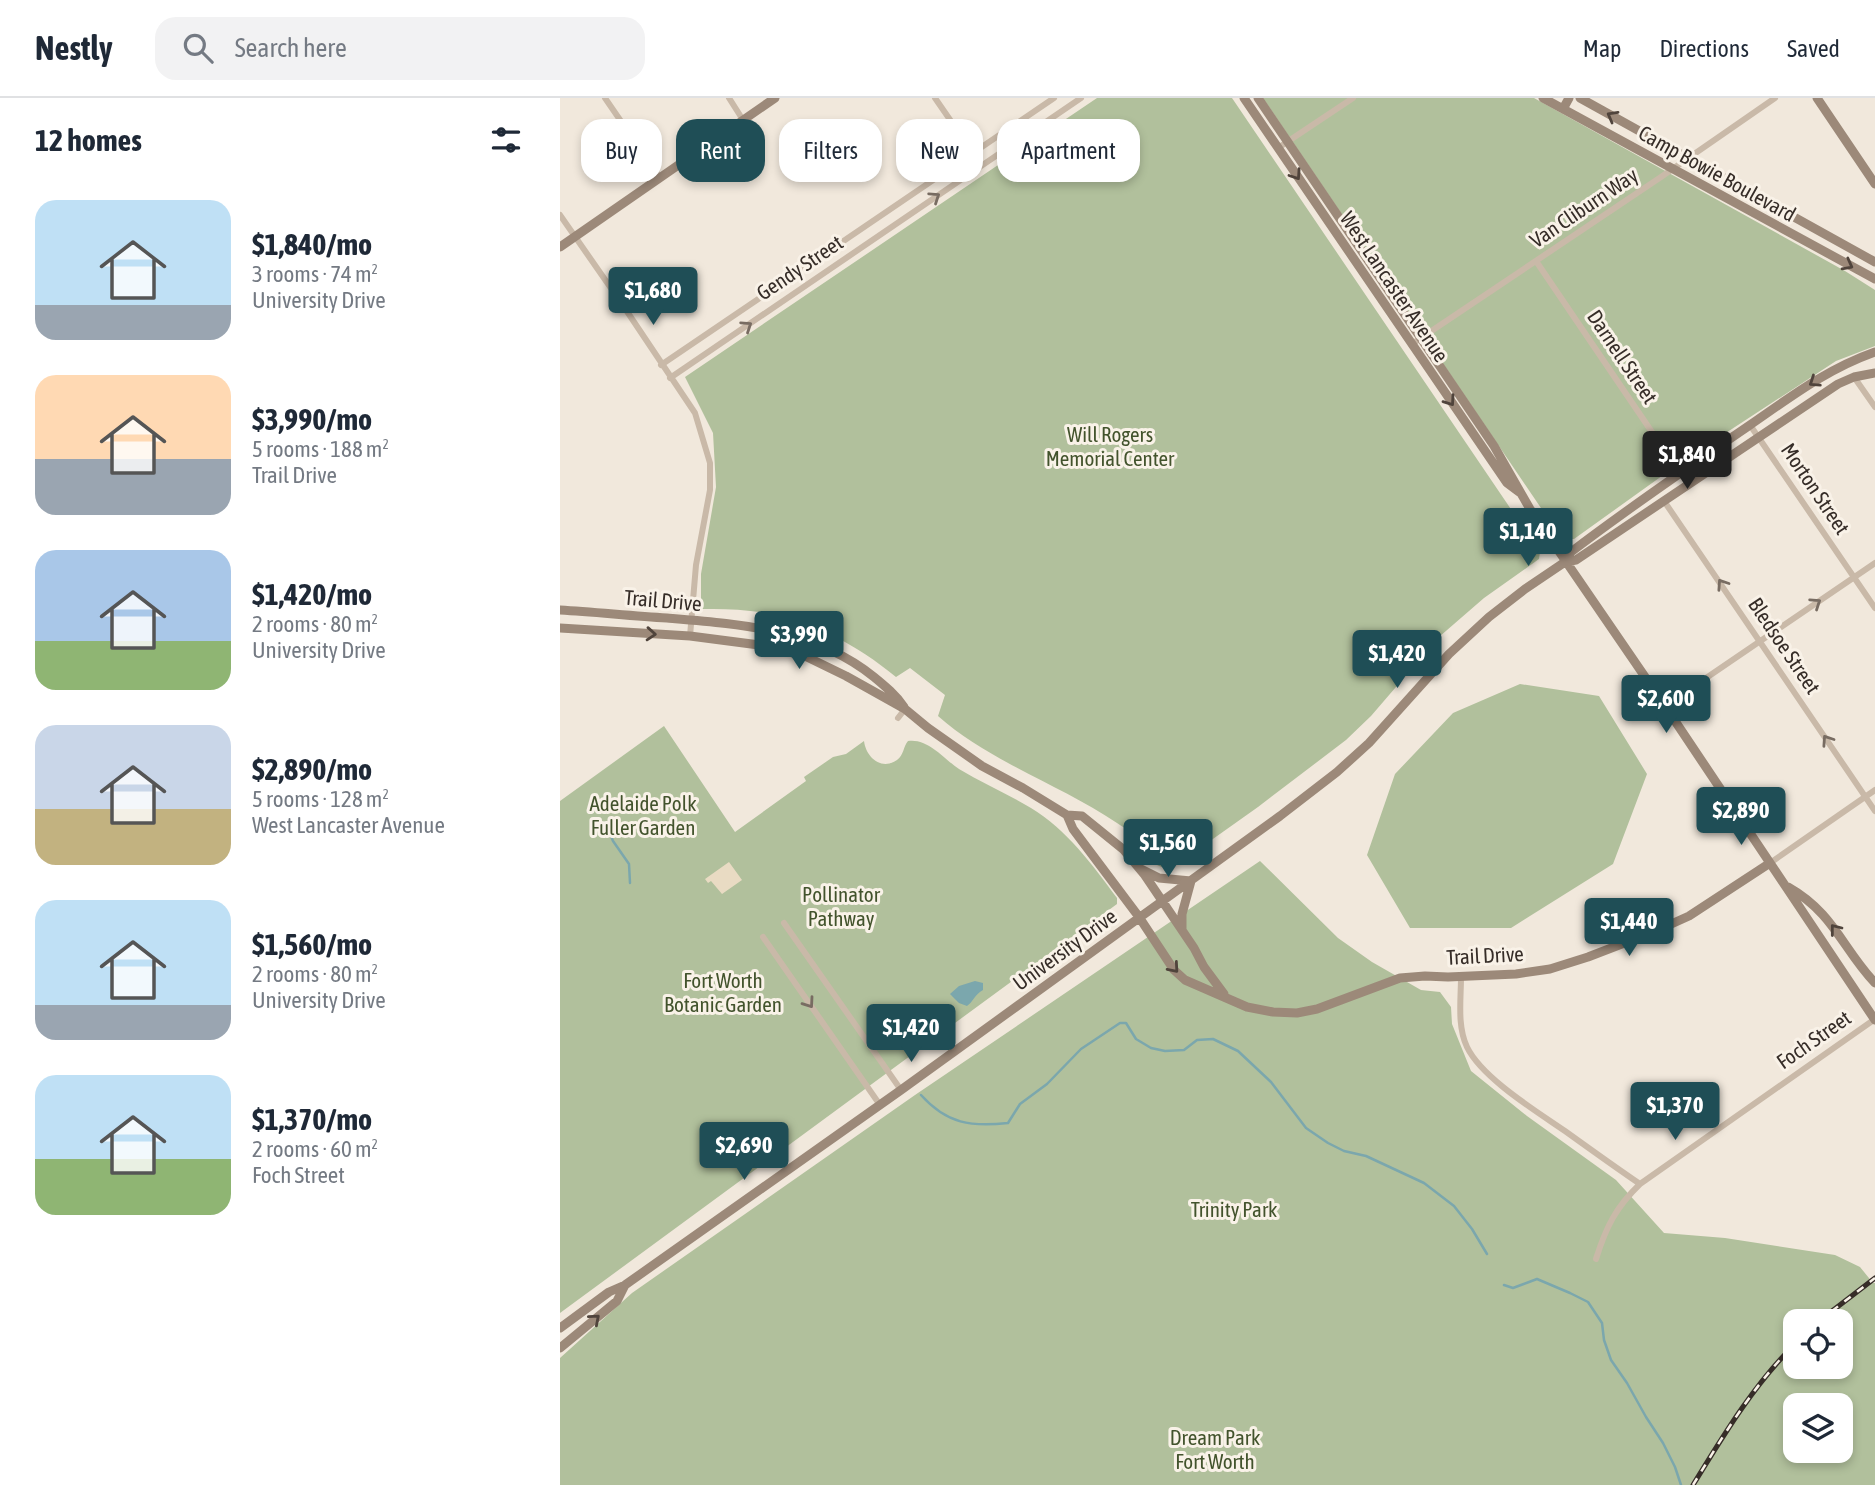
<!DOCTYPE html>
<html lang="en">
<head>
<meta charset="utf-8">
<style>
  :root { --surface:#fff; --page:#f2f2f3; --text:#1f2937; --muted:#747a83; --line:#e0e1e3; --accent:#1f4e56 }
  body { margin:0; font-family:"Asap Condensed",sans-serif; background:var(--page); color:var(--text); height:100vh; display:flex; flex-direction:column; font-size:26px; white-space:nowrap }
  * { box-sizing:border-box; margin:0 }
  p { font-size:23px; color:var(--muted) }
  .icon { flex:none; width:38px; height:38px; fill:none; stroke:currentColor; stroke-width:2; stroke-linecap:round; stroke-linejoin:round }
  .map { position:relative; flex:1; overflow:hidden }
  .panel { display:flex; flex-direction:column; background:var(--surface); width:560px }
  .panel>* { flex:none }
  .top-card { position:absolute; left:21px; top:21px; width:665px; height:63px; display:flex; gap:14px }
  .tools { position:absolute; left:1223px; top:1211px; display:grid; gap:14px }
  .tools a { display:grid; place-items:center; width:70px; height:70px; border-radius:14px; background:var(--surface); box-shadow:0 4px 10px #0003; font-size:35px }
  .price { position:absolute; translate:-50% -60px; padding:0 16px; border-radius:7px; background:var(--accent); color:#fff; font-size:23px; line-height:46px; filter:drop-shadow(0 2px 4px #0008) }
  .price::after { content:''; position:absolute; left:50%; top:42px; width:21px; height:16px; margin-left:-10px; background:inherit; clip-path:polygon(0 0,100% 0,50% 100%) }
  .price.on { background:#222; color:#fff }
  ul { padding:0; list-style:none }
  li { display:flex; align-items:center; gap:21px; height:175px; padding:0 35px }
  li span { display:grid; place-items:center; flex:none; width:196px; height:140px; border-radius:21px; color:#555 }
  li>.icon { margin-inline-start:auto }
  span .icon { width:84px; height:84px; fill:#fffc; stroke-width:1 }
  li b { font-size:30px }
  h2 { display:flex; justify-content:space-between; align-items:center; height:84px; padding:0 35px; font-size:30px }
  .pill { padding:0 24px; border-radius:21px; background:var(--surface); box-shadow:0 4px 10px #0003; font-size:24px; line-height:63px }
  .pill.on { background:var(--accent); color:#fff }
  header { display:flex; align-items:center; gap:42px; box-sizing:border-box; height:98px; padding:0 35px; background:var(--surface); border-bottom:2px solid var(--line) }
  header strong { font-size:33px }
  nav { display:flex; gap:38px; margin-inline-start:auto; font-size:24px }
  .search { width:490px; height:63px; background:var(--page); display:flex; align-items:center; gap:18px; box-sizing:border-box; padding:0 24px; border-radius:21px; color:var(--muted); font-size:26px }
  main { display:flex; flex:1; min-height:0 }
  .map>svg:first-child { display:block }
  .green { fill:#b1c09c; fill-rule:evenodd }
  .plaza { fill:#e9dbc3 }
  .water { fill:#7ba7ad }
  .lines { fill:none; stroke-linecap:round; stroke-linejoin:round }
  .stream { stroke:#7ba7ad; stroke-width:2.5 }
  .street { stroke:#c9b9a8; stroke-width:6 }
  .secondary { stroke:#9c8979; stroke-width:9 }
  .rail-casing { stroke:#362d28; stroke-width:5 }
  .rail { stroke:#f9f2e8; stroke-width:2.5; stroke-dasharray:8; stroke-linecap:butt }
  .oneway { stroke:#50443c }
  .oneway2 { stroke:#786c62 }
  .labels { text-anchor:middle; stroke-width:6; stroke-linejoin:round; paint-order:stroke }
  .street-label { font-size:21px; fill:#362d28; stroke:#f9f2e8 }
  .park-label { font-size:21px; fill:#42532c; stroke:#f9f2e8 }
</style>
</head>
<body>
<header>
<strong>Nestly</strong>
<div class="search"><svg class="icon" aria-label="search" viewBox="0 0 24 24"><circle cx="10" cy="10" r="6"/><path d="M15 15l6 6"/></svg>Search here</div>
<nav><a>Map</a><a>Directions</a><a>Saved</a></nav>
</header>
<main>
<section class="panel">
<h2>12 homes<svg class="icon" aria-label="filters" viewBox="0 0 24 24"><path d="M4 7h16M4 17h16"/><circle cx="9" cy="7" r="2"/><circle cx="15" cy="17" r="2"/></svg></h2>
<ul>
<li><span style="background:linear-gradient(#bfe0f5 75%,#9aa5b1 0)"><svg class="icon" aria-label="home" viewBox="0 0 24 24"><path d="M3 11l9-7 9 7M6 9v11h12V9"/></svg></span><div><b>$1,840/mo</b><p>3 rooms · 74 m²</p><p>University Drive</p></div></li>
<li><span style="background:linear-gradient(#ffd9b3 60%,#9aa5b1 0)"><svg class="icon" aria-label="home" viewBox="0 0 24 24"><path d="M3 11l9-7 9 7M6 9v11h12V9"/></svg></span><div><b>$3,990/mo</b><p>5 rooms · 188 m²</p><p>Trail Drive</p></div></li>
<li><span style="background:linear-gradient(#a9c7e8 65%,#8fb573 0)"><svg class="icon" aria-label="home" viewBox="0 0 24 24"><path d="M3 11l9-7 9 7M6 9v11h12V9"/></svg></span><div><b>$1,420/mo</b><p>2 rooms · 80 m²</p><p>University Drive</p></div></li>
<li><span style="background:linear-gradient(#c9d6e8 60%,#c2b280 0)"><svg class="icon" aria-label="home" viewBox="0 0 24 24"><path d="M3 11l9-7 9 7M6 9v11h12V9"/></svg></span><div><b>$2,890/mo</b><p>5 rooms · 128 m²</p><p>West Lancaster Avenue</p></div></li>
<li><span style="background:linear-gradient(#bfe0f5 75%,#9aa5b1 0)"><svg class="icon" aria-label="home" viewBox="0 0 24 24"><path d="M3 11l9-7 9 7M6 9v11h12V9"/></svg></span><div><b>$1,560/mo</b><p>2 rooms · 80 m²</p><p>University Drive</p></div></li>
<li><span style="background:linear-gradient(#bfe0f5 60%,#8fb573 0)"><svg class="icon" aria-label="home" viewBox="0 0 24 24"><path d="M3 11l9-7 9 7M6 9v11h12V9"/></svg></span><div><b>$1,370/mo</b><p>2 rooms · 60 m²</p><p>Foch Street</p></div></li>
</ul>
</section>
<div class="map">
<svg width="1315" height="1387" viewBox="0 0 1315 1387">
  <rect width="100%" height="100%" fill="#f1e8dc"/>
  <path class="green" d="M537 0H672L980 454 979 461 924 500 879 539 811 618 786 642 698 709 612 770C587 771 585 750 570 734 567 731 561 728 557 725 499 686 430 664 378 618L385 597 350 570 336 579C293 544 245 519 190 513 174 511 157 511 141 511V476L156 389 153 335 125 279Z
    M703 0H974L1285 173 1315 192V248L1276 263 1120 365 1014 441H1002Z
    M960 586 1039 598 1087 676 1053 766 951 830H850L807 757 835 676 893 615Z
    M104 628 175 734 246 683 244 679 273 659 286 656 304 643C306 659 321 673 337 662 344 657 343 649 348 643 368 640 384 661 399 671 422 685 448 696 471 710 507 732 532 766 557 800V806L0 1215V703Z
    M700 763 778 840 812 864 861 892 880 894 891 909 892 926 911 973 967 1018 1056 1082 1104 1135 1165 1140 1275 1157 1300 1169 1313 1185H1315V1387H0V1260L72 1195 355 997ZM1236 1223H1281V1269H1236ZM1236 1307H1281V1353H1236Z"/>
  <path class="plaza" d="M169 764 182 782 162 796 151 783 148 785 145 781Z"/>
  <path class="water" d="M415 883 423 885V892C415 896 413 904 407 908L399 905 390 896 399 888Z"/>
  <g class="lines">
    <path class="stream" d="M46 726 53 743 69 766 70 785
      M361 997C387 1026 411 1029 448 1025L460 1006 487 986 521 951 560 925H566L576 941 591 950 605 953 624 952 637 942 653 941 678 953 711 984 746 1030 768 1045 784 1053 806 1058 864 1085 894 1108 912 1131 927 1156
      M944 1187 953 1190 977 1181 1010 1195 1028 1204 1042 1225 1044 1242 1051 1262 1067 1285 1086 1319 1103 1345 1115 1369 1121 1387"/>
    <path class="street" d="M45 0 100 80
      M169 0 183 22
      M375 0 413 55
      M718 50 793 0
      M0 117 62 206 135 315 150 365V392L136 467 130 538
      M976 163 1119 374
      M852 246 1101 79 1215 0
      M101 267 494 0
      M1294 279 1315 309
      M110 280 521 0
      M1190 327 1315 510
      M1104 403 1315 713
      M1105 608 1315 465
      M338 620 345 611
      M1210 765 1315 692
      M224 825 341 992
      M203 839 320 1007
      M901 879C901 901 897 928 907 949 922 980 976 1013 1005 1033 1030 1051 1055 1069 1080 1086
      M1036 1161C1046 1129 1056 1109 1080 1086L1315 921"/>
    <path class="secondary" d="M684 0 947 385 959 394
      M698 0 934 348 970 411 1105 608 1315 922
      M983 0 1315 181
      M1020 0 1315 164
      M1257 0 1315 86
      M1003 11 1009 0
      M0 149 215 0
      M1005 464 1011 454C1070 409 1130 368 1190 327 1232 298 1267 271 1315 254
      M0 512C36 514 71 518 107 520 180 526 255 531 314 579 325 588 336 597 344 609
      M0 530 130 538 207 548 247 559 286 578 345 611 368 630 422 668 463 690 507 717 522 718 564 752 584 776 634 850 644 869 664 896
      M507 717 513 731 579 819 614 872 625 882 687 909 713 914 737 915 757 911 840 880 865 878 888 879 956 876 990 871 1028 859 1098 832 1129 818 1210 765
      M581 771 599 780 631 783
      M1228 789C1274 815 1282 850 1315 885
      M622 832V816L631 783
      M0 1230 49 1194 65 1187 341 992 720 718 777 674 809 645 889 556 929 519 965 491 1005 464 1016 462 1278 286 1294 279 1315 275
      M0 1250 57 1203 65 1187"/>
    <defs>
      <path id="rail" d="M1259 1223 1315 1180
        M1133 1387C1163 1338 1194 1286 1236 1245"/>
    </defs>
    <use href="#rail" class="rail-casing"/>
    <use href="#rail" class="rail"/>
  </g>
  <defs><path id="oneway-chevron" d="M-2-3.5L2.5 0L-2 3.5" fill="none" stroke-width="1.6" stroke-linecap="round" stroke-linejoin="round" transform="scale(1.75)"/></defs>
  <g class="oneway">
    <use href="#oneway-chevron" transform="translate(1052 18) rotate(-151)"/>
    <use href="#oneway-chevron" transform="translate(736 77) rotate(56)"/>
    <use href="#oneway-chevron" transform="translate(1288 167) rotate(28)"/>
    <use href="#oneway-chevron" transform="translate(1254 284) rotate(146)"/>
    <use href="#oneway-chevron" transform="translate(890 303) rotate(55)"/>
    <use href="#oneway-chevron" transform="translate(91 536) rotate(4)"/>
    <use href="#oneway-chevron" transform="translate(1275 831) rotate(-128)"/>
    <use href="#oneway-chevron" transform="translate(614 870) rotate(49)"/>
    <use href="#oneway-chevron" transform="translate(35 1221) rotate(-41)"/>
  </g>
  <g class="oneway2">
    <use href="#oneway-chevron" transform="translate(375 99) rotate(-34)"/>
    <use href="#oneway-chevron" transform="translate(187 228) rotate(-34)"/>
    <use href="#oneway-chevron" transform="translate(1162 486) rotate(-124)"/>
    <use href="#oneway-chevron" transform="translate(1256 505) rotate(-34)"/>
    <use href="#oneway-chevron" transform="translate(1267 642) rotate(-124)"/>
    <use href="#oneway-chevron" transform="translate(249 905) rotate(55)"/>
  </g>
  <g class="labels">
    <g class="street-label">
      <text transform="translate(1157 76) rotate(29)" y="7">Camp Bowie Boulevard</text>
      <text transform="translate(1024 110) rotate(-34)" y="7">Van Cliburn Way</text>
      <text transform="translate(240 170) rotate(-34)" y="7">Gendy Street</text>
      <text transform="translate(834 189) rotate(56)" y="7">West Lancaster Avenue</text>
      <text transform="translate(1062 259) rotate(56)" y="7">Darnell Street</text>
      <text transform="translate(1255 391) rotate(56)" y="7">Morton Street</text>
      <text transform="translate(103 503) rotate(5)" y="7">Trail Drive</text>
      <text transform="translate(1224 548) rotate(56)" y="7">Bledsoe Street</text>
      <text transform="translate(505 852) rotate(-36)" y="7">University Drive</text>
      <text transform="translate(925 858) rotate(-3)" y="7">Trail Drive</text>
      <text transform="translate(1254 942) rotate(-35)" y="7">Foch Street</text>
    </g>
    <g class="park-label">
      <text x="550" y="344">Will Rogers<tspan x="550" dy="24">Memorial Center</tspan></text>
      <text x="83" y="713">Adelaide Polk<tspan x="83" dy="24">Fuller Garden</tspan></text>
      <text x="281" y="804">Pollinator<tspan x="281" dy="24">Pathway</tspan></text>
      <text x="163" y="890">Fort Worth<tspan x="163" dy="24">Botanic Garden</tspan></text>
      <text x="674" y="1119">Trinity Park</text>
      <text x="655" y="1347">Dream Park<tspan x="655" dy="24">Fort Worth</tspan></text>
    </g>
  </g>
</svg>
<div class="tools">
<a><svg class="icon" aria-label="locate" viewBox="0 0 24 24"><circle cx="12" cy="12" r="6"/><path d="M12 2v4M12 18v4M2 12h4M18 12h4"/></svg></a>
<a><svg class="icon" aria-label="layers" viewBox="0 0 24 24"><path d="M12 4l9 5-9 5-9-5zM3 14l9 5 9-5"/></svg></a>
</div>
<b class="price" style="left:93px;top:229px">$1,680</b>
<b class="price on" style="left:1127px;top:393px">$1,840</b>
<b class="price" style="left:968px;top:470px">$1,140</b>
<b class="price" style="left:239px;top:573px">$3,990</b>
<b class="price" style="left:837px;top:592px">$1,420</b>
<b class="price" style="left:1106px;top:637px">$2,600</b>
<b class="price" style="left:1181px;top:749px">$2,890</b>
<b class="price" style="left:608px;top:781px">$1,560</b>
<b class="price" style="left:1069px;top:860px">$1,440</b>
<b class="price" style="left:351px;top:966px">$1,420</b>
<b class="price" style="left:1115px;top:1044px">$1,370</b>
<b class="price" style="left:184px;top:1084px">$2,690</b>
<div class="top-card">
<a class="pill">Buy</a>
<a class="pill on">Rent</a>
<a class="pill">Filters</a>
<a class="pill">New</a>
<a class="pill">Apartment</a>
</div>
</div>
</main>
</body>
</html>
